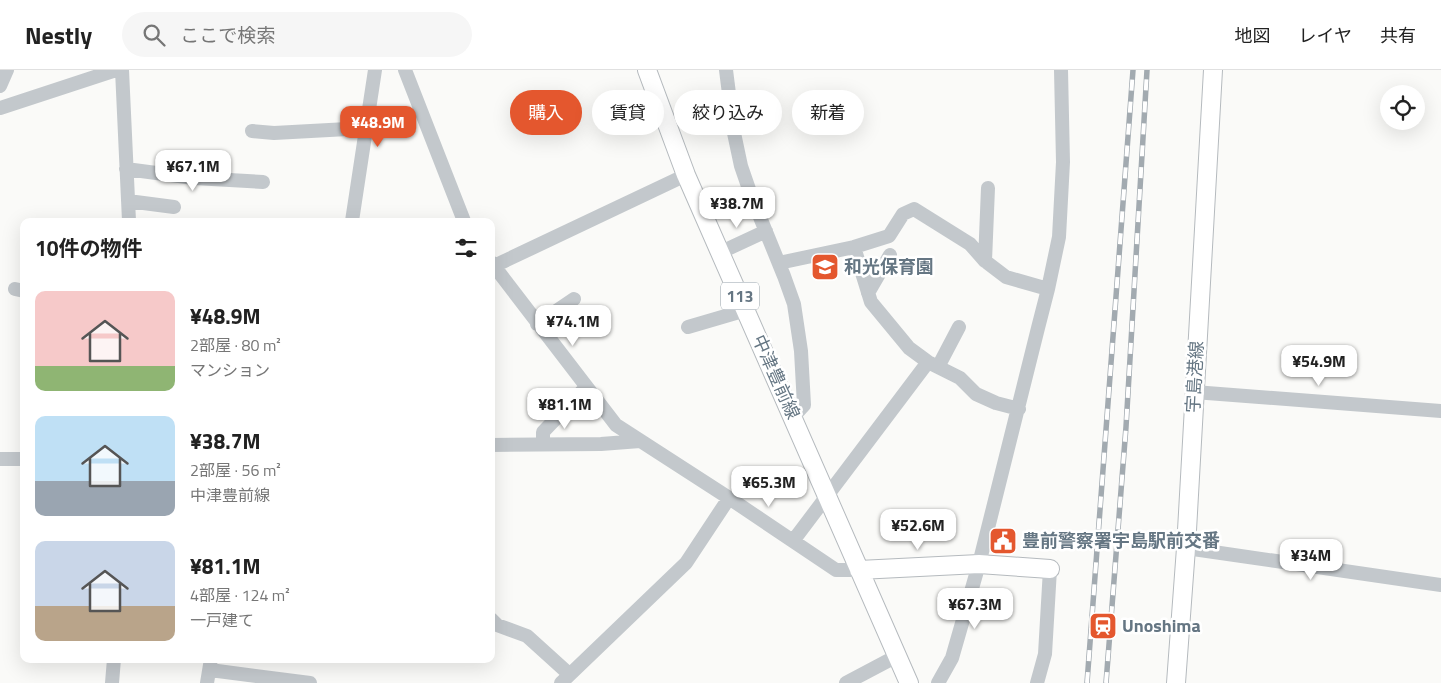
<!DOCTYPE html>
<html lang="ja">
<head>
<meta charset="utf-8">
<style>
  :root { --surface:#fff; --page:#f6f6f6; --text:#222; --muted:#767676; --line:#e0e0e0; --accent:#e4572e }
  body { margin:0; font-family:"Titillium Web","Noto Sans JP",sans-serif; background:var(--page); color:var(--text); height:100vh; display:flex; flex-direction:column; font-size:19px; white-space:nowrap }
  * { box-sizing:border-box; margin:0 }
  p { font-size:16px; color:var(--muted) }
  .icon { flex:none; width:28px; height:28px; fill:none; stroke:currentColor; stroke-width:2; stroke-linecap:round; stroke-linejoin:round }
  .map { position:relative; flex:1; overflow:hidden }
  .details { position:absolute; left:20px; top:148px; width:475px; height:445px; display:flex; flex-direction:column; background:var(--surface); border-radius:10px; box-shadow:0 5px 20px #0002 }
  .details>* { flex:none }
  .guide { position:absolute; left:510px; top:20px; width:475px; height:45px; display:flex; gap:10px }
  .fabs { position:absolute; left:1380px; top:15px; display:grid; gap:10px }
  .fabs a { display:grid; place-items:center; width:45px; height:45px; border-radius:50%; background:var(--surface); box-shadow:0 5px 20px #0002; font-size:25px }
  .price { position:absolute; translate:-50% -42px; padding:0 11px; border-radius:10px; background:#fff; color:#222; font-size:16px; line-height:32px; filter:drop-shadow(0 1px 2px #0008) }
  .price::after { content:''; position:absolute; left:50%; top:30px; width:15px; height:11px; margin-left:-8px; background:inherit; clip-path:polygon(0 0,100% 0,50% 100%) }
  .price.on { background:var(--accent); color:#fff }
  ul { padding:0; list-style:none }
  li { display:flex; align-items:center; gap:15px; height:125px; padding:0 15px }
  li span { display:grid; place-items:center; flex:none; width:140px; height:100px; border-radius:10px; color:#555 }
  li>.icon { margin-inline-start:auto }
  span .icon { width:60px; height:60px; fill:#fffc; stroke-width:1 }
  li b { font-size:21px }
  h2 { display:flex; justify-content:space-between; align-items:center; height:60px; padding:0 15px; font-size:21px }
  .tag { padding:0 18px; border-radius:22px; background:var(--surface); box-shadow:0 5px 20px #0002; font-size:18px; line-height:45px }
  .tag.on { background:var(--accent); color:#fff }
  header { display:flex; align-items:center; gap:30px; box-sizing:border-box; height:70px; padding:0 25px; background:var(--surface); border-bottom:1px solid var(--line) }
  header strong { font-size:24px }
  nav { display:flex; gap:28px; margin-inline-start:auto; font-size:18px }
  .search { width:350px; height:45px; background:var(--page); display:flex; align-items:center; gap:12px; box-sizing:border-box; padding:0 18px; border-radius:28px; color:var(--muted); font-size:19px }
  .map>svg:first-child { display:block }
  .lines { fill:none; stroke-linecap:round; stroke-linejoin:round }
  .major-casing { stroke:#b5babe; stroke-width:20 }
  .minor { stroke:#c3c8cc; stroke-width:14 }
  .major { stroke:#fff; stroke-width:18 }
  .rail-casing { stroke:#a2aab0; stroke-width:5.5 }
  .rail { stroke:#fff; stroke-width:4; stroke-dasharray:11; stroke-linecap:butt }
  .labels { text-anchor:middle; stroke-width:5; stroke-linejoin:round; paint-order:stroke }
  .shield { fill:#fff; stroke:#939fa8; stroke-width:1 }
  .shield-label { font-size:16px; font-weight:bold; fill:#657683 }
  .poi-label { font-size:18px; font-weight:bold; fill:#657683; stroke:#fff; text-anchor:start }
  .street-label { font-size:18px; fill:#657683; stroke:#fff }
</style>
</head>
<body>
<header>
<strong>Nestly</strong>
<div class="search"><svg class="icon" aria-label="search" viewBox="0 0 24 24"><circle cx="10" cy="10" r="6"/><path d="M15 15l6 6"/></svg>ここで検索</div>
<nav><a>地図</a><a>レイヤ</a><a>共有</a></nav>
</header>
<div class="map">
<svg width="1441" height="613" viewBox="0 0 1441 613">
  <rect width="100%" height="100%" fill="#fafaf8"/>
  <g class="lines">
    <defs>
      <path id="major" d="M647 0 686 105 909 613
        M859 500 979 494 1050 499
        M1176 613 1186 478 1213 0"/>
    </defs>
    <use href="#major" class="major-casing"/>
    <path class="minor" d="M122 0 129 151
      M405 0 464 151
      M726 0 734 63 741 96 751 125 784 206 794 234 801 281 804 335 793 347
      M0 16 7 0
      M0 38 116 0
      M252 61 274 63 366 58
      M126 99 194 108 263 112
      M128 131 174 137
      M352 151 375 0
      M854 177 871 232 909 278 928 292 960 308 976 324 996 333 1019 339
      M721 182 766 161
      M985 191 988 118
      M491 192 616 355 729 428 836 500H859
      M779 193 854 177 889 166 903 144 914 139 970 174 985 191 1006 207 1048 219
      M494 196 686 105
      M15 219 24 221
      M868 223 890 185
      M537 254 574 229
      M688 257 746 240
      M938 297 959 257
      M1194 322 1441 341
      M543 374V362L586 317
      M491 375 601 374 640 371
      M0 389H24
      M793 471 928 292
      M1186 478 1441 515
      M491 549 497 555 527 566 569 604
      M210 600 310 613
      M112 613 114 589
      M207 613 211 589
      M561 613 686 493 729 428
      M846 613 897 586
      M938 613 952 588 979 494 1038 258 1048 219 1059 167 1063 92 1061 0
      M1037 613 1045 584 1050 499"/>
    <use href="#major" class="major"/>
    <defs>
      <path id="rail" d="M1087 613 1133 0
        M1106 613 1126 357 1147 0"/>
    </defs>
    <use href="#rail" class="rail-casing"/>
    <use href="#rail" class="rail"/>
  </g>
  <defs>
    <symbol id="school-square" viewBox="-11 -11 22 22"><rect x="-9" y="-9" width="18" height="18" rx="4" fill="#e4572e" stroke="#fff"/><path d="M0-5L7-2L0 1L-7-2ZM-4 1L0 2.5L4 1V4Q0 6-4 4Z" fill="#fff"/></symbol>
    <symbol id="civic-square" viewBox="-11 -11 22 22"><rect x="-9" y="-9" width="18" height="18" rx="4" fill="#e4572e" stroke="#fff"/><path d="M-.6-6.5H3V-4.5H.6V-3L4-1V1h2V6H-6V1h2V-1L-.6-3ZM-1.2 2.5V6h2.4V2.5Z" fill="#fff"/></symbol>
    <symbol id="station-square" viewBox="-11 -11 22 22"><rect x="-9" y="-9" width="18" height="18" rx="4" fill="#e4572e" stroke="#fff"/><path d="M-3-6H3Q5-6 5-4V2Q5 4 3 4L4.5 6H3L1.5 4h-3L-3 6H-4.5L-3 4Q-5 4-5 2V-4Q-5-6-3-6ZM-3.5-4v3h7v-3ZM-3.5 1v1.5H-2V1ZM2 1v1.5H3.5V1Z" fill="#fff"/></symbol>
  </defs>
  <g fill-rule="evenodd">
    <use href="#school-square" x="809" y="181" width="32" height="32"/>
    <use href="#civic-square" x="987" y="455" width="32" height="32"/>
    <use href="#station-square" x="1087" y="540" width="32" height="32"/>
  </g>
  <g class="labels">
    <rect class="shield" x="721" y="212.5" width="38" height="27" rx="4"/>
    <g class="shield-label">
      <text x="740" y="232">113</text>
    </g>
    <g class="poi-label">
      <text x="844" y="203">和光保育園</text>
      <text x="1022" y="477">豊前警察署宇島駅前交番</text>
      <text x="1122" y="562">Unoshima</text>
    </g>
    <g class="street-label">
      <text transform="translate(776 307) rotate(66)" y="6">中津豊前線</text>
      <text transform="translate(1195 307) rotate(-87)" y="6">宇島港線</text>
    </g>
  </g>
</svg>
<div class="fabs">
<a><svg class="icon" aria-label="locate" viewBox="0 0 24 24"><circle cx="12" cy="12" r="6"/><path d="M12 2v4M12 18v4M2 12h4M18 12h4"/></svg></a>
</div>
<b class="price on" style="left:378px;top:78px">¥48.9M</b>
<b class="price" style="left:193px;top:122px">¥67.1M</b>
<b class="price" style="left:737px;top:159px">¥38.7M</b>
<b class="price" style="left:573px;top:277px">¥74.1M</b>
<b class="price" style="left:1319px;top:317px">¥54.9M</b>
<b class="price" style="left:565px;top:360px">¥81.1M</b>
<b class="price" style="left:769px;top:438px">¥65.3M</b>
<b class="price" style="left:918px;top:481px">¥52.6M</b>
<b class="price" style="left:1311px;top:511px">¥34M</b>
<b class="price" style="left:975px;top:560px">¥67.3M</b>
<div class="guide">
<a class="tag on">購入</a>
<a class="tag">賃貸</a>
<a class="tag">絞り込み</a>
<a class="tag">新着</a>
</div>
<section class="details">
<h2>10件の物件<svg class="icon" aria-label="filters" viewBox="0 0 24 24"><path d="M4 7h16M4 17h16"/><circle cx="9" cy="7" r="2"/><circle cx="15" cy="17" r="2"/></svg></h2>
<ul>
<li><span style="background:linear-gradient(#f6c9c9 75%,#8fb573 0)"><svg class="icon" aria-label="home" viewBox="0 0 24 24"><path d="M3 11l9-7 9 7M6 9v11h12V9"/></svg></span><div><b>¥48.9M</b><p>2部屋 · 80 m²</p><p>マンション</p></div></li>
<li><span style="background:linear-gradient(#bfe0f5 65%,#9aa5b1 0)"><svg class="icon" aria-label="home" viewBox="0 0 24 24"><path d="M3 11l9-7 9 7M6 9v11h12V9"/></svg></span><div><b>¥38.7M</b><p>2部屋 · 56 m²</p><p>中津豊前線</p></div></li>
<li><span style="background:linear-gradient(#c9d6e8 65%,#b9a48a 0)"><svg class="icon" aria-label="home" viewBox="0 0 24 24"><path d="M3 11l9-7 9 7M6 9v11h12V9"/></svg></span><div><b>¥81.1M</b><p>4部屋 · 124 m²</p><p>一戸建て</p></div></li>
</ul>
</section>
</div>
</body>
</html>
